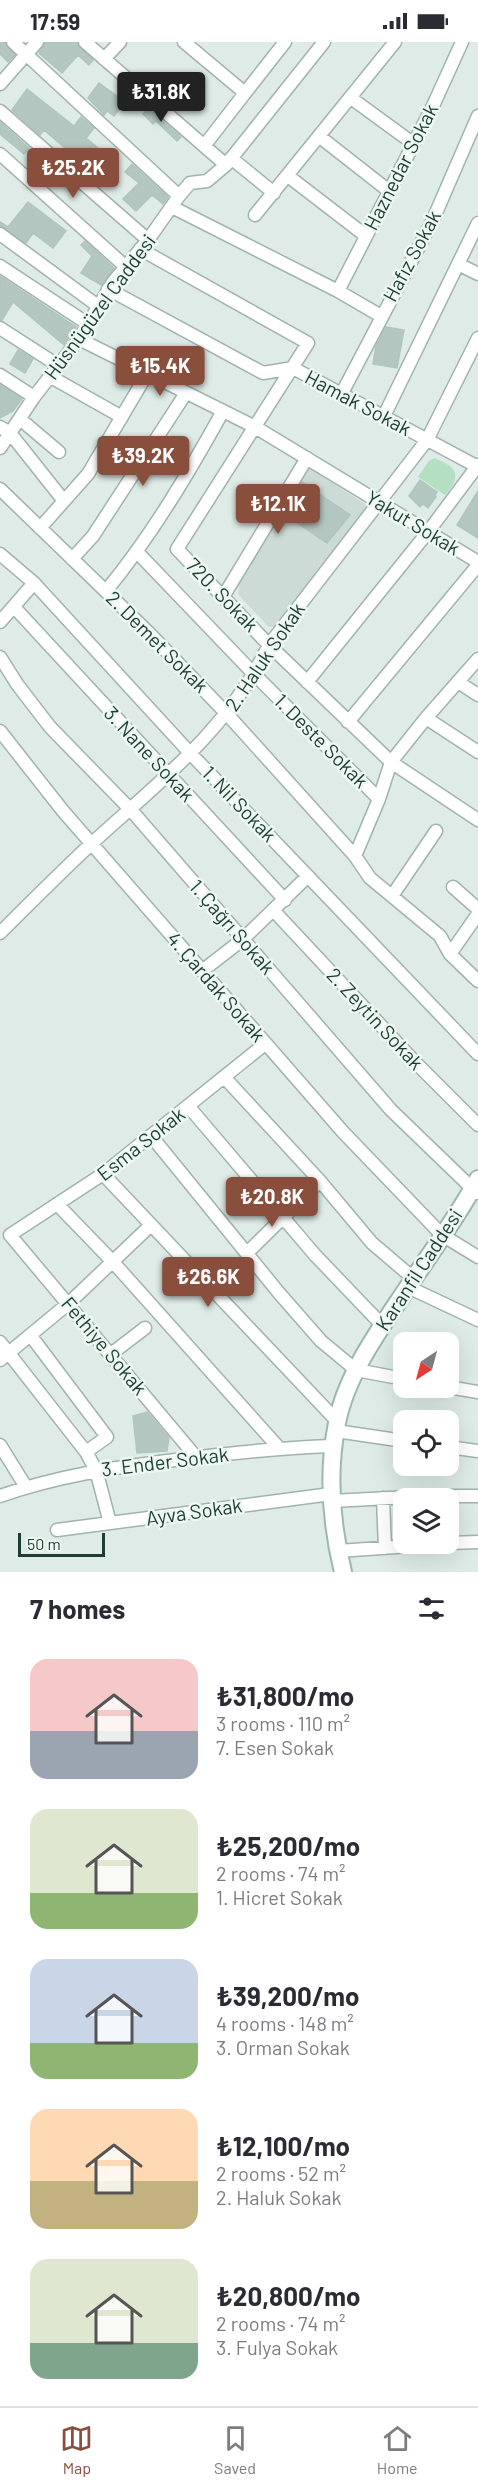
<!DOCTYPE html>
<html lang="en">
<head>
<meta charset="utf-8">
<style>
  :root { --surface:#fff; --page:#f7f7f7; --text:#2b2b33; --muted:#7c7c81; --line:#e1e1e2; --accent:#8a4f3c }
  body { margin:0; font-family:Barlow,sans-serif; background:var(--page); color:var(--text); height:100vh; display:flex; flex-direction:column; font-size:22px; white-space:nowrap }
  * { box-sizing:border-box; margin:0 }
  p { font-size:20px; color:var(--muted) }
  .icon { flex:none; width:33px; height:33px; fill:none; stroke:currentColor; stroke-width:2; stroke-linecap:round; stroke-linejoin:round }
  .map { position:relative; height:1530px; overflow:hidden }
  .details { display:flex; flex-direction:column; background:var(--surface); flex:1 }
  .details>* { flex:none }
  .needle { width:39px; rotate:216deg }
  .controls { position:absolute; left:393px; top:1290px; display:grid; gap:12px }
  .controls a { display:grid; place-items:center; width:66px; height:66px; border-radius:12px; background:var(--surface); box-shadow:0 6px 24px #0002; font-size:30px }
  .scale { position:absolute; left:18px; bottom:15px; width:87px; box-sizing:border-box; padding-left:6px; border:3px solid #1d3d35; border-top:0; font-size:16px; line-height:21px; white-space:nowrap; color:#1d3d35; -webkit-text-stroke:4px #eef8f3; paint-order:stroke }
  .price { position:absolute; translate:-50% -51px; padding:0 14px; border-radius:6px; background:var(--accent); color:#fff; font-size:20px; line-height:39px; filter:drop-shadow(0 2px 3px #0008) }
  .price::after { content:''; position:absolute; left:50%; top:36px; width:18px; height:14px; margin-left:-9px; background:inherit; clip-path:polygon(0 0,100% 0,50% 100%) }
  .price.selected { background:#222; color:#fff }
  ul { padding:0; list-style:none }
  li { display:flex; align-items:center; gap:18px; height:150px; padding:0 30px }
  li span { display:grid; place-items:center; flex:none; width:168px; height:120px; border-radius:18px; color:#555 }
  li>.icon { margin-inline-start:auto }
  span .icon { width:72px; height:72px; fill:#fffc; stroke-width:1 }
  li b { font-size:26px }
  h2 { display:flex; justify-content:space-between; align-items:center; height:72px; padding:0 30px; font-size:26px }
  .status { display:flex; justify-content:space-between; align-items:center; height:42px; padding:0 30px; background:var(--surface); direction:ltr }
  .status svg { height:16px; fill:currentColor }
  .dock { display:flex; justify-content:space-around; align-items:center; height:84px; border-top:2px solid var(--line); background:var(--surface); font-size:16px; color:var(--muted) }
  .dock a { display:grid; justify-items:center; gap:3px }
  .dock .selected { color:var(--accent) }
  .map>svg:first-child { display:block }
  .built { fill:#ccdbd5 }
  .green { fill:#b4dfc1 }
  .building { fill:#b3c6bf; stroke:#b0c6bd; stroke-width:1.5 }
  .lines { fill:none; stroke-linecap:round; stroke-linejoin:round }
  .street-casing { stroke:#a0b3ad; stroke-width:15 }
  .secondary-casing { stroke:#9bb8af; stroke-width:20 }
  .street { stroke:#fff; stroke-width:12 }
  .secondary { stroke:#fff; stroke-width:16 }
  .labels { text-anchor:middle; stroke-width:5; stroke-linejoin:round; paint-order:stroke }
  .street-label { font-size:20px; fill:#1d3d35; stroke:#eef8f3 }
</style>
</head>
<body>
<div class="status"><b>17:59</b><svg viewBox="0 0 49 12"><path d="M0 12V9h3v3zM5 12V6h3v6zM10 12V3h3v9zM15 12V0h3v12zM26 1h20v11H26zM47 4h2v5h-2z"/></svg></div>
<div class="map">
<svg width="478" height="1530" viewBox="0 0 478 1530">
  <rect width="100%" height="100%" fill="#deebe6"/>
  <path class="built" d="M308 425 368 464 275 584 269 585 238 552 239 543Z"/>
  <path class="green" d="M434 416C458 425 462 434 445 453L418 435 428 420Z"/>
  <path class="building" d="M0 0H5L15 13 8 20 0 12Z
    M45 0H77L80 6 93 18 89 23 78 13 62 31 39 11Z
    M99 41 125 60 114 74 107 69 104 73 88 56Z
    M27 47 74 84 81 75 94 86 86 96 113 118 99 135 44 88 40 93 12 68Z
    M148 66 181 95 177 99 156 79 153 82 143 72Z
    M0 80 29 106 24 112 0 92Z
    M132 122 168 155 163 162 152 153 136 169 123 157 139 141 125 130Z
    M28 160 66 189 53 206 33 191 26 201 0 184V180L8 185Z
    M85 199 114 226 101 243 81 231 92 214 81 203Z
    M0 234 76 285 64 303 13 260 2 278H0Z
    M386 285 404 288 397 326 373 322 376 304Z
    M18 308 33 317 25 331 10 322Z
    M0 343 22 357 13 369 0 376Z
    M420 438 437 450 435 453 436 455 428 466 423 462 420 465 409 454Z
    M302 440 350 473 327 501 283 471Z
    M478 449V496L457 483Z
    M147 1370 169 1396 167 1409 137 1411 133 1374Z"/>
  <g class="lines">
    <defs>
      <path id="street" d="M13 0 179 154
        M85 0 226 123
        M184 0 245 51 204 104
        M104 17 120 0
        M0 42 37 0
        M245 51 285 0
        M351 56 414 102
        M0 69 148 198
        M320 95 389 149
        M0 112 126 225
        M231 116 274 151
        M288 134 366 194
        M172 165 338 249 381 274
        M255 173 395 0
        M0 192 98 264
        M140 207 308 301 177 507 269 603 391 720 478 778
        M458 222 478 232
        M0 224 88 282
        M108 247 263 331 293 326 478 425
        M338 249 432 66 462 0
        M0 286 59 324
        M79 297 255 385 478 520
        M0 333 34 355
        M51 335 122 375
        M342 351 432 180 478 74
        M384 374 478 181
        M20 377 59 410
        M0 385 10 391 64 459
        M0 406 34 355 79 297 113 240 148 198 179 154 190 141 207 139 226 123 324 0
        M0 447 149 591 227 672 355 814 370 836 440 894 450 912 478 939
        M40 486 88 432 147 332
        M138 511 255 633 379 757
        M0 512 34 541 190 711 478 1012
        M72 517 93 494 186 351
        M106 549C152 493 188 432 223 369
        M223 555 307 416
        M14 565 285 858
        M0 580 34 541
        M0 615 17 642 50 685 131 768 391 1068 477 1151
        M307 640 428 490 478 423
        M458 640 478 653
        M426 676 478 710
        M348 680 478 523
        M0 689 63 769 343 1090 442 1193 478 1215
        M355 814 379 757 391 720 426 676 478 617
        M453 845 478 867
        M392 854 436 789
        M274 869 414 1019 478 1083
        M0 891C30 861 60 831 91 802 160 739 227 689 269 603L427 398 478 296
        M450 912 478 872
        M202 929 242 898 308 834
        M224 1035 320 1139 372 1201 413 1236
        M189 1065 315 1213 382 1283
        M152 1095 279 1251 321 1299 356 1328 404 1337
        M103 1132 337 1379
        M57 1162 113 1220 279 1406
        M247 1211 320 1139
        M408 1245 478 1278
        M31 1294 107 1395 86 1410
        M0 1300 86 1410 96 1428 110 1481
        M111 1312 145 1286
        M0 1318 69 1261 150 1184
        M448 1345 478 1350
        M336 1389 404 1399
        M0 1403 26 1445
        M448 1405 478 1409
        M196 1415 10 1193 103 1132 265 1002
        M0 1454C57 1434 116 1425 176 1418 228 1411 280 1406 332 1404
        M383 1456 385 1506
        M332 1459 428 1454H478
        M57 1488 331 1452
        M448 1501 478 1500
        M338 1509 439 1502"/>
      <path id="secondary" d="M343 1530C331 1481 327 1431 337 1381 346 1333 380 1287 406 1248 430 1212 457 1175 478 1137"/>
    </defs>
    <use href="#street" class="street-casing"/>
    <use href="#secondary" class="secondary-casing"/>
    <use href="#street" class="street"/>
    <use href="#secondary" class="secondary"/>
  </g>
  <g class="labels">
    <g class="street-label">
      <text transform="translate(401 125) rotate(-63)" y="7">Haznedar Sokak</text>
      <text transform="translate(412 214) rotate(-62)" y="7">Hafız Sokak</text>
      <text transform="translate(100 265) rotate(-54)" y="7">Hüsnügüzel Caddesi</text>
      <text transform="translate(358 361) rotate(28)" y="7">Hamak Sokak</text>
      <text transform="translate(413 481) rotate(31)" y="7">Yakut Sokak</text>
      <text transform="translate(222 553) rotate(46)" y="7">720. Sokak</text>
      <text transform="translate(157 600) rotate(45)" y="7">2. Demet Sokak</text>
      <text transform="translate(265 615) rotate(-56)" y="7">2. Haluk Sokak</text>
      <text transform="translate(321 699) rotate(45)" y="7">1. Deste Sokak</text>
      <text transform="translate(149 712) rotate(47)" y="7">3. Nane Sokak</text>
      <text transform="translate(239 762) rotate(46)" y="7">1. Nil Sokak</text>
      <text transform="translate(232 885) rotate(49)" y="7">1. Çağrı Sokak</text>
      <text transform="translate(216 945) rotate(49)" y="7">4. Çardak Sokak</text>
      <text transform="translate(375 977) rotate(47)" y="7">2. Zeytin Sokak</text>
      <text transform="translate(141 1102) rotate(-38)" y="7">Esma Sokak</text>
      <text transform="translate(419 1228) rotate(-57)" y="7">Karanfil Caddesi</text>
      <text transform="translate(104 1304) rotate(50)" y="7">Fethiye Sokak</text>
      <text transform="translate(165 1420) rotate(-7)" y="7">3. Ender Sokak</text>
      <text transform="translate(194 1470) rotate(-8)" y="7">Ayva Sokak</text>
    </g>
  </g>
</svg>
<div class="controls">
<a><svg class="needle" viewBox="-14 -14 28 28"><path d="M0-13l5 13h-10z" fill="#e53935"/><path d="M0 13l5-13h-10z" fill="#7c7c81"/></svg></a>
<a><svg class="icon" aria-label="locate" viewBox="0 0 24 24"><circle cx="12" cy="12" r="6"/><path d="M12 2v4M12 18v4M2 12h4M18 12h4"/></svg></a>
<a><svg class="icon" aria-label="layers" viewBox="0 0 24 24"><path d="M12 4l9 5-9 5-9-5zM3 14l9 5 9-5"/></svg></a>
</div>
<div class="scale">50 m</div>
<b class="price selected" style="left:161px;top:81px">₺31.8K</b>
<b class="price" style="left:73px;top:157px">₺25.2K</b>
<b class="price" style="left:160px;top:355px">₺15.4K</b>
<b class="price" style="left:143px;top:445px">₺39.2K</b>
<b class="price" style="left:278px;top:493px">₺12.1K</b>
<b class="price" style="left:272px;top:1186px">₺20.8K</b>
<b class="price" style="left:208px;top:1266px">₺26.6K</b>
</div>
<section class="details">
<h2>7 homes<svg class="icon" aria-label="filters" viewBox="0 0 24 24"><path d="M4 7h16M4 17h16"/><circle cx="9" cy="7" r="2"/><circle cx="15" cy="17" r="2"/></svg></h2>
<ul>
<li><span style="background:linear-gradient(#f6c9c9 60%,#9aa5b1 0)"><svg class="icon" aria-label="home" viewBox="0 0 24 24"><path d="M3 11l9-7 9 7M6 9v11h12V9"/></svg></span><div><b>₺31,800/mo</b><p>3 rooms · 110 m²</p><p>7. Esen Sokak</p></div></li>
<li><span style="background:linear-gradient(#dfe7d0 70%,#8fb573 0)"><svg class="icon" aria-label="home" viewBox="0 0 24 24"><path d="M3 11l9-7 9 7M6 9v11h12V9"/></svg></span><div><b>₺25,200/mo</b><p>2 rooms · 74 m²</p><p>1. Hicret Sokak</p></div></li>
<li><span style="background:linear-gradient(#c9d6e8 70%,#8fb573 0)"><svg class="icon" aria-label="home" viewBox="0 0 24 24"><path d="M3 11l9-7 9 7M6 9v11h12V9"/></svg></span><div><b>₺39,200/mo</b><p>4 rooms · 148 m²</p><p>3. Orman Sokak</p></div></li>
<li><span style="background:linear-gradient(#ffd9b3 60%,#c2b280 0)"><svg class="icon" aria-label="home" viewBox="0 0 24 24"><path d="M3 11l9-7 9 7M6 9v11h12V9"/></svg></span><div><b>₺12,100/mo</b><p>2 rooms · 52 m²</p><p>2. Haluk Sokak</p></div></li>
<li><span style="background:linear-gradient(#dfe7d0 70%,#7fa58c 0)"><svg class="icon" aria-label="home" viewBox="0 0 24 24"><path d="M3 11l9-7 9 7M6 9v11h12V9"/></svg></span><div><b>₺20,800/mo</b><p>2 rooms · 74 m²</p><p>3. Fulya Sokak</p></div></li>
</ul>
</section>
<nav class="dock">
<a class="selected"><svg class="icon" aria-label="map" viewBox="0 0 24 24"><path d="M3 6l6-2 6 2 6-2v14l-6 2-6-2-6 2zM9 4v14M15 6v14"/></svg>Map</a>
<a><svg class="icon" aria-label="saved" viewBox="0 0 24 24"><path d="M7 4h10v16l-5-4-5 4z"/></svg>Saved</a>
<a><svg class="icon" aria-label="home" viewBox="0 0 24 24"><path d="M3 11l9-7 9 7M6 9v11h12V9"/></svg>Home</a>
</nav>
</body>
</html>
